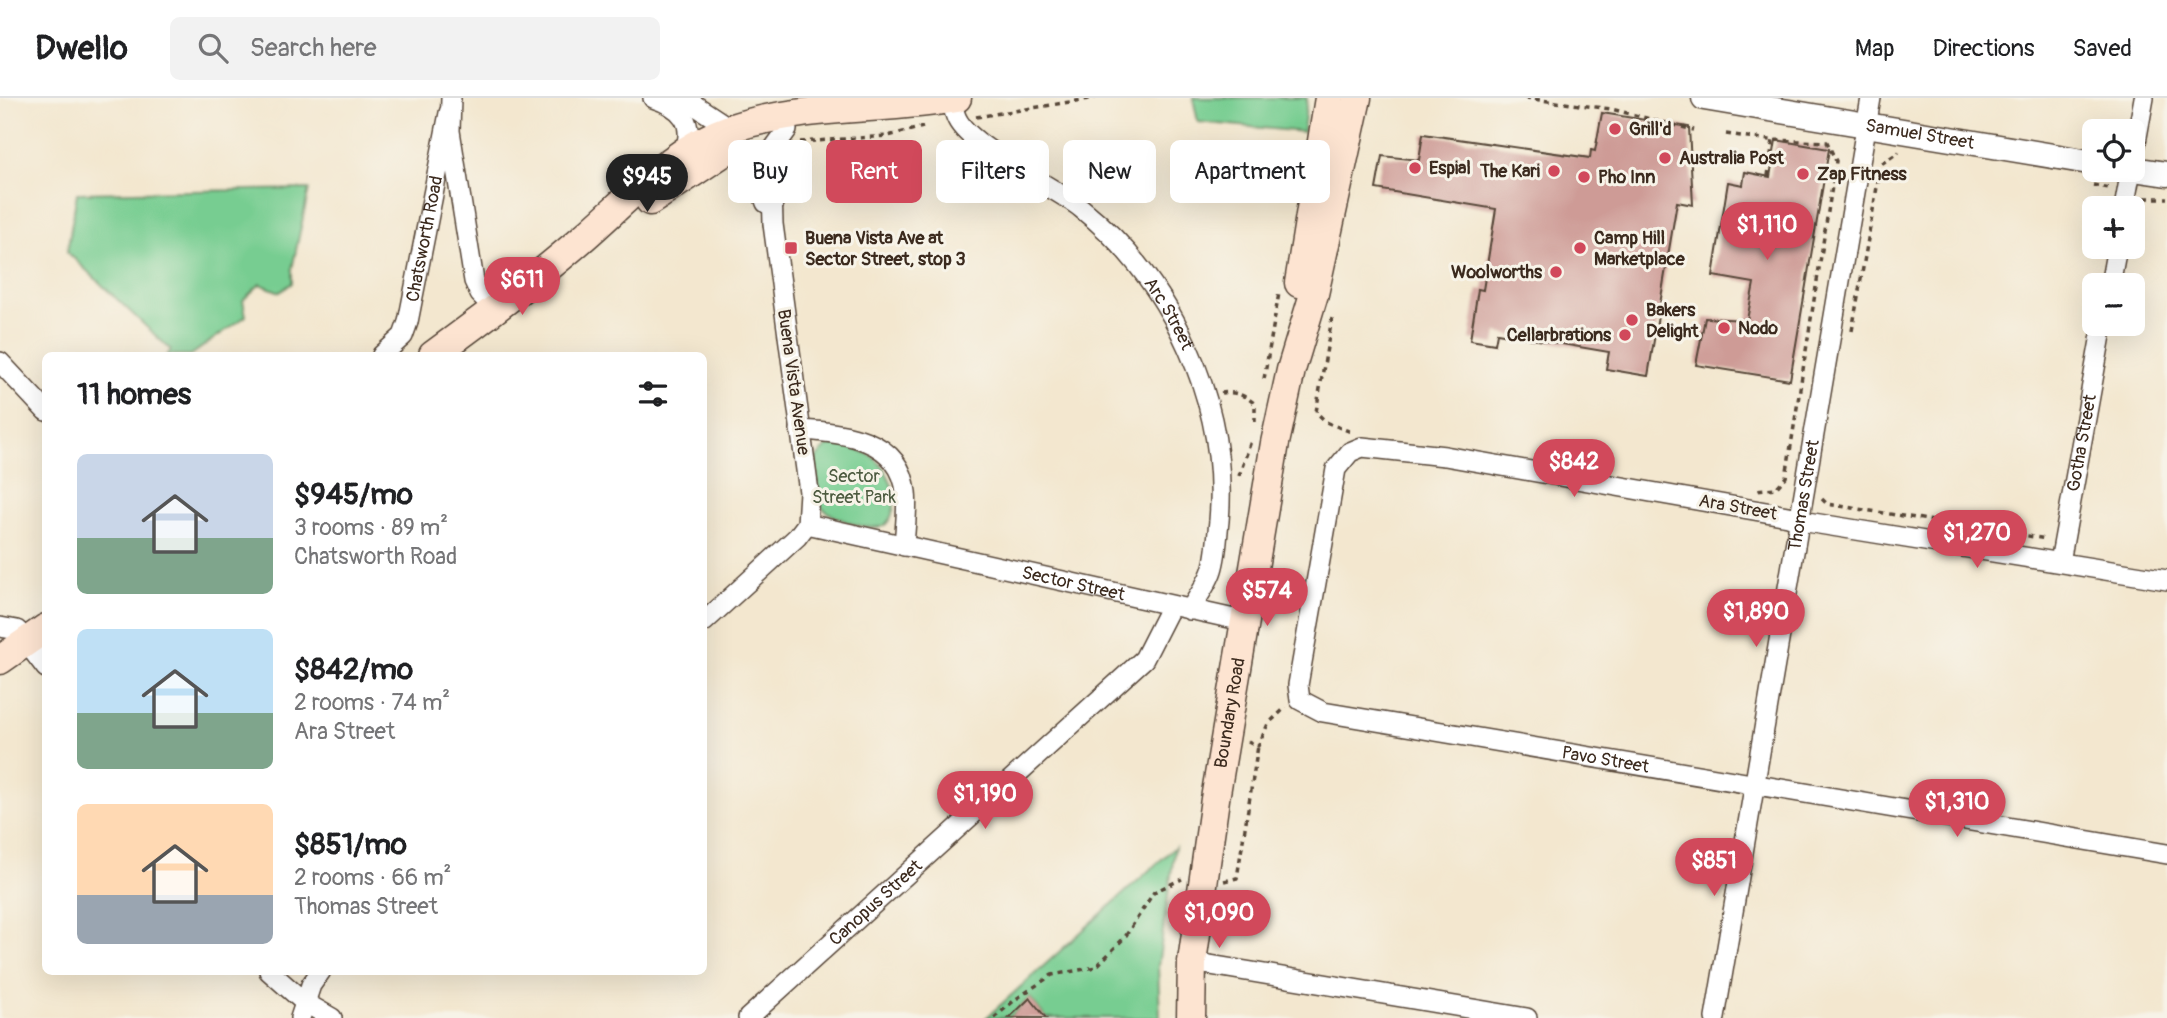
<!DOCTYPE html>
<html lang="en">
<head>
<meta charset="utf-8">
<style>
  :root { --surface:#fff; --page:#f2f2f2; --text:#202124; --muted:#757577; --line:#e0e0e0; --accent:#d1495b }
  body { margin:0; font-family:Pangolin,sans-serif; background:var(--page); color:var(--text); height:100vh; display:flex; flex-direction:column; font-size:26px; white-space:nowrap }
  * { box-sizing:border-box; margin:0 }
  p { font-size:23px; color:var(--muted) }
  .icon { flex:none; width:38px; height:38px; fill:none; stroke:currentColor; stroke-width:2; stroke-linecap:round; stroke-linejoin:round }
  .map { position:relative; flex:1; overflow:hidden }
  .sheet { position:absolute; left:42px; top:254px; width:665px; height:623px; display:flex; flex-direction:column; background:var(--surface); border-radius:10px; box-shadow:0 7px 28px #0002 }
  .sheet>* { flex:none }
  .hud { position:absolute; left:728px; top:42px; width:665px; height:63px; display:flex; gap:14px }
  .tools { position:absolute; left:2082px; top:21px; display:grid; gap:14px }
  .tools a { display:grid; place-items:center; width:63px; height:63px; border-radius:10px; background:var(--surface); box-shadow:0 7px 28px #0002; font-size:35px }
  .price { position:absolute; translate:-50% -60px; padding:0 16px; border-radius:24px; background:var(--accent); color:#fff; font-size:23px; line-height:46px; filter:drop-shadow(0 2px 4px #0008) }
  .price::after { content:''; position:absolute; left:50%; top:42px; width:21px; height:16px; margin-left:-10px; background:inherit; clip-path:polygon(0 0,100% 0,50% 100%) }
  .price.active { background:#222; color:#fff }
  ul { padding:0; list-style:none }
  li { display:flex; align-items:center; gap:21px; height:175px; padding:0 35px }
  li span { display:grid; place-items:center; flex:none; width:196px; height:140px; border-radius:10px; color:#555 }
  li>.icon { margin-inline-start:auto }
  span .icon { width:84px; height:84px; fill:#fffc; stroke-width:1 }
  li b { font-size:30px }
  h2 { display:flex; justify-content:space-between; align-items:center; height:84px; padding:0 35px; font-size:30px }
  .chip { padding:0 24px; border-radius:10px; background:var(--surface); box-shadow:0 7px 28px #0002; font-size:24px; line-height:63px }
  .chip.active { background:var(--accent); color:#fff }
  header { display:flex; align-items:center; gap:42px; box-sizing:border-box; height:98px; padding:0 35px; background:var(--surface); border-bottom:2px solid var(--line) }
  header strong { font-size:33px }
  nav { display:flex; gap:38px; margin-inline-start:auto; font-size:24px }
  .search { width:490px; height:63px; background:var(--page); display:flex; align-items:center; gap:18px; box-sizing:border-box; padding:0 24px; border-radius:10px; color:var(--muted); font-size:26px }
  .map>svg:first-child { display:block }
  .green { fill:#77cd91; stroke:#597c58; stroke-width:2 }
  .building { fill:#ce9b96 }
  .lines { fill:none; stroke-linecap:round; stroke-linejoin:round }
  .minor-casing { stroke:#574639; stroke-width:22 }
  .tertiary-casing { stroke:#574639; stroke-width:27 }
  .secondary-casing { stroke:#574639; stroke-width:31 }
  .path { stroke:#574639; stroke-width:3.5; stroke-dasharray:5 5; stroke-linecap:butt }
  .minor { stroke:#fff; stroke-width:19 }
  .tertiary { stroke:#fff; stroke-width:24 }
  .secondary { stroke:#fde4d1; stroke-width:28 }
  .poi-dot { fill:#d1495b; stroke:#f7f3e8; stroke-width:2.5 }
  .labels { text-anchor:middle; stroke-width:6; stroke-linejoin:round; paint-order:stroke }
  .poi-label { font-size:18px; font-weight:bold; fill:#3b2a1e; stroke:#f7f3e8; text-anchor:start }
  .street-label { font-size:18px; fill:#3b2a1e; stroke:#f7f3e8 }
  .park-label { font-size:18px; fill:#4d5b40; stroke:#f7f3e8 }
</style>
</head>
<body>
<header>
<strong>Dwello</strong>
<div class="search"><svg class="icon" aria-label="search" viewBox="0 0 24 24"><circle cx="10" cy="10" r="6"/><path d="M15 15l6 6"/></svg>Search here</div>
<nav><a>Map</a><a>Directions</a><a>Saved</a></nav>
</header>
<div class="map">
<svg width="2167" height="920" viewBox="0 0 2167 920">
  <rect width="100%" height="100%" fill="#f7f3e8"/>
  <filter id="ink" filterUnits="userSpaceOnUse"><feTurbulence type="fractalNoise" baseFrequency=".0143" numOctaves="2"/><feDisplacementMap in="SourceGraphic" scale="14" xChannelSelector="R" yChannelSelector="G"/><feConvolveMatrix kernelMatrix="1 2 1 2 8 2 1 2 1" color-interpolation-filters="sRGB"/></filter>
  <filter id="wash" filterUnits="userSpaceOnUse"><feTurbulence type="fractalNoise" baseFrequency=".00686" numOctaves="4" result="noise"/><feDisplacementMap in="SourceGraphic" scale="28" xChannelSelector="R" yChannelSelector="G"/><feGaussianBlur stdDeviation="1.57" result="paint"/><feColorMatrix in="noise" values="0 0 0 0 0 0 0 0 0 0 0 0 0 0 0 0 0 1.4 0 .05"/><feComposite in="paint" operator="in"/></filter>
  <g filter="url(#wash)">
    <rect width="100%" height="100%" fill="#f3e7cf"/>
    <path class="green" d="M1193 0H1307L1303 34 1198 24Z
      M309 91 292 171V185L280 194 260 186 243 202 246 218 191 257H167L171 252 67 154 77 95Z
      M838 347C850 349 864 352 874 360 893 375 903 411 884 428 865 433 833 421 819 407L816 360 827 348Z
      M1175 749 1158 868 1160 920H1046L1030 900 1009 920H986Z"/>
    <g id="blocks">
      <path class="building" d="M1602 15 1689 29 1693 107 1677 104 1648 278 1606 271 1609 254 1497 235 1495 246 1470 242 1478 191 1483 192 1496 111 1376 91 1382 58 1419 62 1423 36 1590 60 1591 52 1595 53Z
        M1776 42 1829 51 1790 282 1696 267 1705 220 1747 222 1754 185 1713 178 1728 84 1743 87 1745 74 1770 79Z
        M1030 900 1046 920H1009Z"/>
    </g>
  </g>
  <g filter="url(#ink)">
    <use href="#blocks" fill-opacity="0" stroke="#574639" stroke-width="2"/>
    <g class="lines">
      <defs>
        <g id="minor">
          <path d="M451 0 450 33 474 183 480 196 494 210"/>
          <path d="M653 0C681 9 696 24 684 54"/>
          <path d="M684 0 731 31"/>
          <path id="s1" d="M951 1C953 8 954 15 957 21 971 50 1053 88 1081 110 1172 183 1229 306 1219 423 1217 439 1217 460 1211 475 1206 488 1197 500 1190 512"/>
          <path d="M727 51 750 62 766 105"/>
          <path d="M2133 61 2144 0"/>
          <path d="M2124 110 2131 72"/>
          <path d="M2110 187 2117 149"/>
          <path id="s2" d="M382 257 403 238 408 224 449 15"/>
          <path d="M0 264 46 313"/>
          <path d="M800 332C842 334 900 340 906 394 908 411 905 430 904 448"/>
          <path id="s3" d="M807 426 1243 523"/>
          <path id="s4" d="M2060 464 2103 226"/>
          <path id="s5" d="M2167 482 1807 424 1788 418 1445 358 1362 349 1350 354 1336 371 1298 587 1300 602 1323 614 2167 756"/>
          <path d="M704 524 797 439 807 426 809 394 773 126 771 54 787 32"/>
          <path d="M0 529 17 532 46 570"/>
          <path d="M1192 864 1527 920"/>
          <path d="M269 873 304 904 332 920"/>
          <path d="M300 920 311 887 321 873"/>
          <path id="s6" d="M748 920 1144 561 1171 508"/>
          <path id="s7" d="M1715 920 1871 0"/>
        </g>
        <g id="tertiary">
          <path id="s8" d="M1704 0 2095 65"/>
          <path d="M2133 71 2167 76"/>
        </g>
        <g id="secondary">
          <path d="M650 103 733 48"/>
          <path d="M1299 185 1329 0"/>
          <path d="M433 257C484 220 536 181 583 140 629 100 673 50 732 30 805 6 882 13 957 0"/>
          <path d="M0 562 46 530"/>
          <path id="s9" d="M1191 920 1192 864 1215 701 1275 345 1291 272 1314 196 1357 0"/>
        </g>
      </defs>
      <use href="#minor" class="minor-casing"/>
      <use href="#tertiary" class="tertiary-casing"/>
      <use href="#secondary" class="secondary-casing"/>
      <path class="path" d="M1525 0 1611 11 1694 32
        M976 19 1095 0
        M1726 36 1770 42 1827 44 1836 63 1786 379 1776 390 1756 392
        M800 44 888 38 923 29
        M1768 78 1773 42
        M2093 87 2109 90
        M2145 100H2167
        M1332 220 1316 314 1326 324 1351 334
        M1852 233 1881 66 1899 54
        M1264 281 1279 195
        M1221 295C1234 293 1245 297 1255 306V324
        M1577 361 1601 365
        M1239 378 1251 343
        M1822 401 1827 406 2047 441
        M1248 643 1258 648 1268 626 1286 609
        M1224 783 1237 780 1258 648
        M994 920 1016 901 1052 877 1096 869 1125 839 1154 794 1182 781"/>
      <use href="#minor" class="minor"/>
      <use href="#tertiary" class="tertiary"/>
      <use href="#secondary" class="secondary"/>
    </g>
  </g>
  <g class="poi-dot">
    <circle cx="1615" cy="31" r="7"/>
    <circle cx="1665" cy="60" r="7"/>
    <circle cx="1415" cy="70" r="7"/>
    <circle cx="1554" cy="73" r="7"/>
    <circle cx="1803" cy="76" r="7"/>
    <circle cx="1584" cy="79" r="7"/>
    <rect x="784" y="143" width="14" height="14" rx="3.5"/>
    <circle cx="1580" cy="150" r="7"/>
    <circle cx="1556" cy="174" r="7"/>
    <circle cx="1632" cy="222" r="7"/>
    <circle cx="1724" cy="230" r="7"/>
    <circle cx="1625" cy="237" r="7"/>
  </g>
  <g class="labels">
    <g class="poi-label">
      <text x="1629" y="37">Grill'd</text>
      <text x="1679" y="66">Australia Post</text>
      <text x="1429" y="76">Espial</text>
      <text x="1540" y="79" text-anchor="end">The Kari</text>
      <text x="1817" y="82">Zap Fitness</text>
      <text x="1598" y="85">Pho Inn</text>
      <text x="805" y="146">Buena Vista Ave at<tspan x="805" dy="21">Sector Street, stop 3</tspan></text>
      <text x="1594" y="146">Camp Hill<tspan x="1594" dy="21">Marketplace</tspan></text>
      <text x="1542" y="180" text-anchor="end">Woolworths</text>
      <text x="1646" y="218">Bakers<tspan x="1646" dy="21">Delight</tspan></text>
      <text x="1738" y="236">Nodo</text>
      <text x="1611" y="243" text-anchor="end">Cellarbrations</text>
    </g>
    <g class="street-label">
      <text dy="6" stroke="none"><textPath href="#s8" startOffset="219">Samuel Street</textPath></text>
      <text dy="6" stroke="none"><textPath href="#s2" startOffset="128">Chatsworth Road</textPath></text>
      <text dy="6" stroke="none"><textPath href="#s1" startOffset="313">Arc Street</textPath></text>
      <text transform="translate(794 284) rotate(82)" y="6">Buena Vista Avenue</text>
      <text dy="6" stroke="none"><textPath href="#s4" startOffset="121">Gotha Street</textPath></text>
      <text dy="6" stroke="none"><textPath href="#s7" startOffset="530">Thomas Street</textPath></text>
      <text transform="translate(1738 409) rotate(10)" y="6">Ara Street</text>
      <text dy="6" stroke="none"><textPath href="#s3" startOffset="273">Sector Street</textPath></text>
      <text dy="6" stroke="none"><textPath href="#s9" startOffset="308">Boundary Road</textPath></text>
      <text dy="6" stroke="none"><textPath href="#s5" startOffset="1398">Pavo Street</textPath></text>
      <text dy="6" stroke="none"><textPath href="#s6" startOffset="172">Canopus Street</textPath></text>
    </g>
    <g class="park-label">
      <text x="854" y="384">Sector<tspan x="854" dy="21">Street Park</tspan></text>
    </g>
  </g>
</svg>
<div class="tools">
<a><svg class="icon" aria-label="locate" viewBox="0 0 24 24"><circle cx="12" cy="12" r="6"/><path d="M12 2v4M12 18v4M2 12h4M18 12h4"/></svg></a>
<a>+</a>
<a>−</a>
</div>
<b class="price active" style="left:647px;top:116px">$945</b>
<b class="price" style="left:1767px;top:164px">$1,110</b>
<b class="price" style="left:522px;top:219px">$611</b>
<b class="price" style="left:1574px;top:401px">$842</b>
<b class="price" style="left:1977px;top:472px">$1,270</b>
<b class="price" style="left:1267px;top:530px">$574</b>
<b class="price" style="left:1756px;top:551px">$1,890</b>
<b class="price" style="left:985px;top:733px">$1,190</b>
<b class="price" style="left:1957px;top:741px">$1,310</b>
<b class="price" style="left:1714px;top:800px">$851</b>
<b class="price" style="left:1219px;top:852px">$1,090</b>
<div class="hud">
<a class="chip">Buy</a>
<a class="chip active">Rent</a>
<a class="chip">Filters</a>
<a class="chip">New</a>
<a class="chip">Apartment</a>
</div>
<section class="sheet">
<h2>11 homes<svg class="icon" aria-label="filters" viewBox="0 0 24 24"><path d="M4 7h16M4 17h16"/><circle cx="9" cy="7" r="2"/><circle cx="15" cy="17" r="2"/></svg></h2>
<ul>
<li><span style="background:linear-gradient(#c9d6e8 60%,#7fa58c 0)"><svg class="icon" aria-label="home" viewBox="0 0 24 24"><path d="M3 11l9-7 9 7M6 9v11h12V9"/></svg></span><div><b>$945/mo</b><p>3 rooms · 89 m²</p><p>Chatsworth Road</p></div></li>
<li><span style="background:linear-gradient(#bfe0f5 60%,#7fa58c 0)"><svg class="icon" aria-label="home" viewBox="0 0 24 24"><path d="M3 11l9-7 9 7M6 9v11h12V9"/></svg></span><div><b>$842/mo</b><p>2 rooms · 74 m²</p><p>Ara Street</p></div></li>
<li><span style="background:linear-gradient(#ffd9b3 65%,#9aa5b1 0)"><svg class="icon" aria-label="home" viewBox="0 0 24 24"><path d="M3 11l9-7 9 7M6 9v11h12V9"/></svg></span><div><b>$851/mo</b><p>2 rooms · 66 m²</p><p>Thomas Street</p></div></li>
</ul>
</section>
</div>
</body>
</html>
